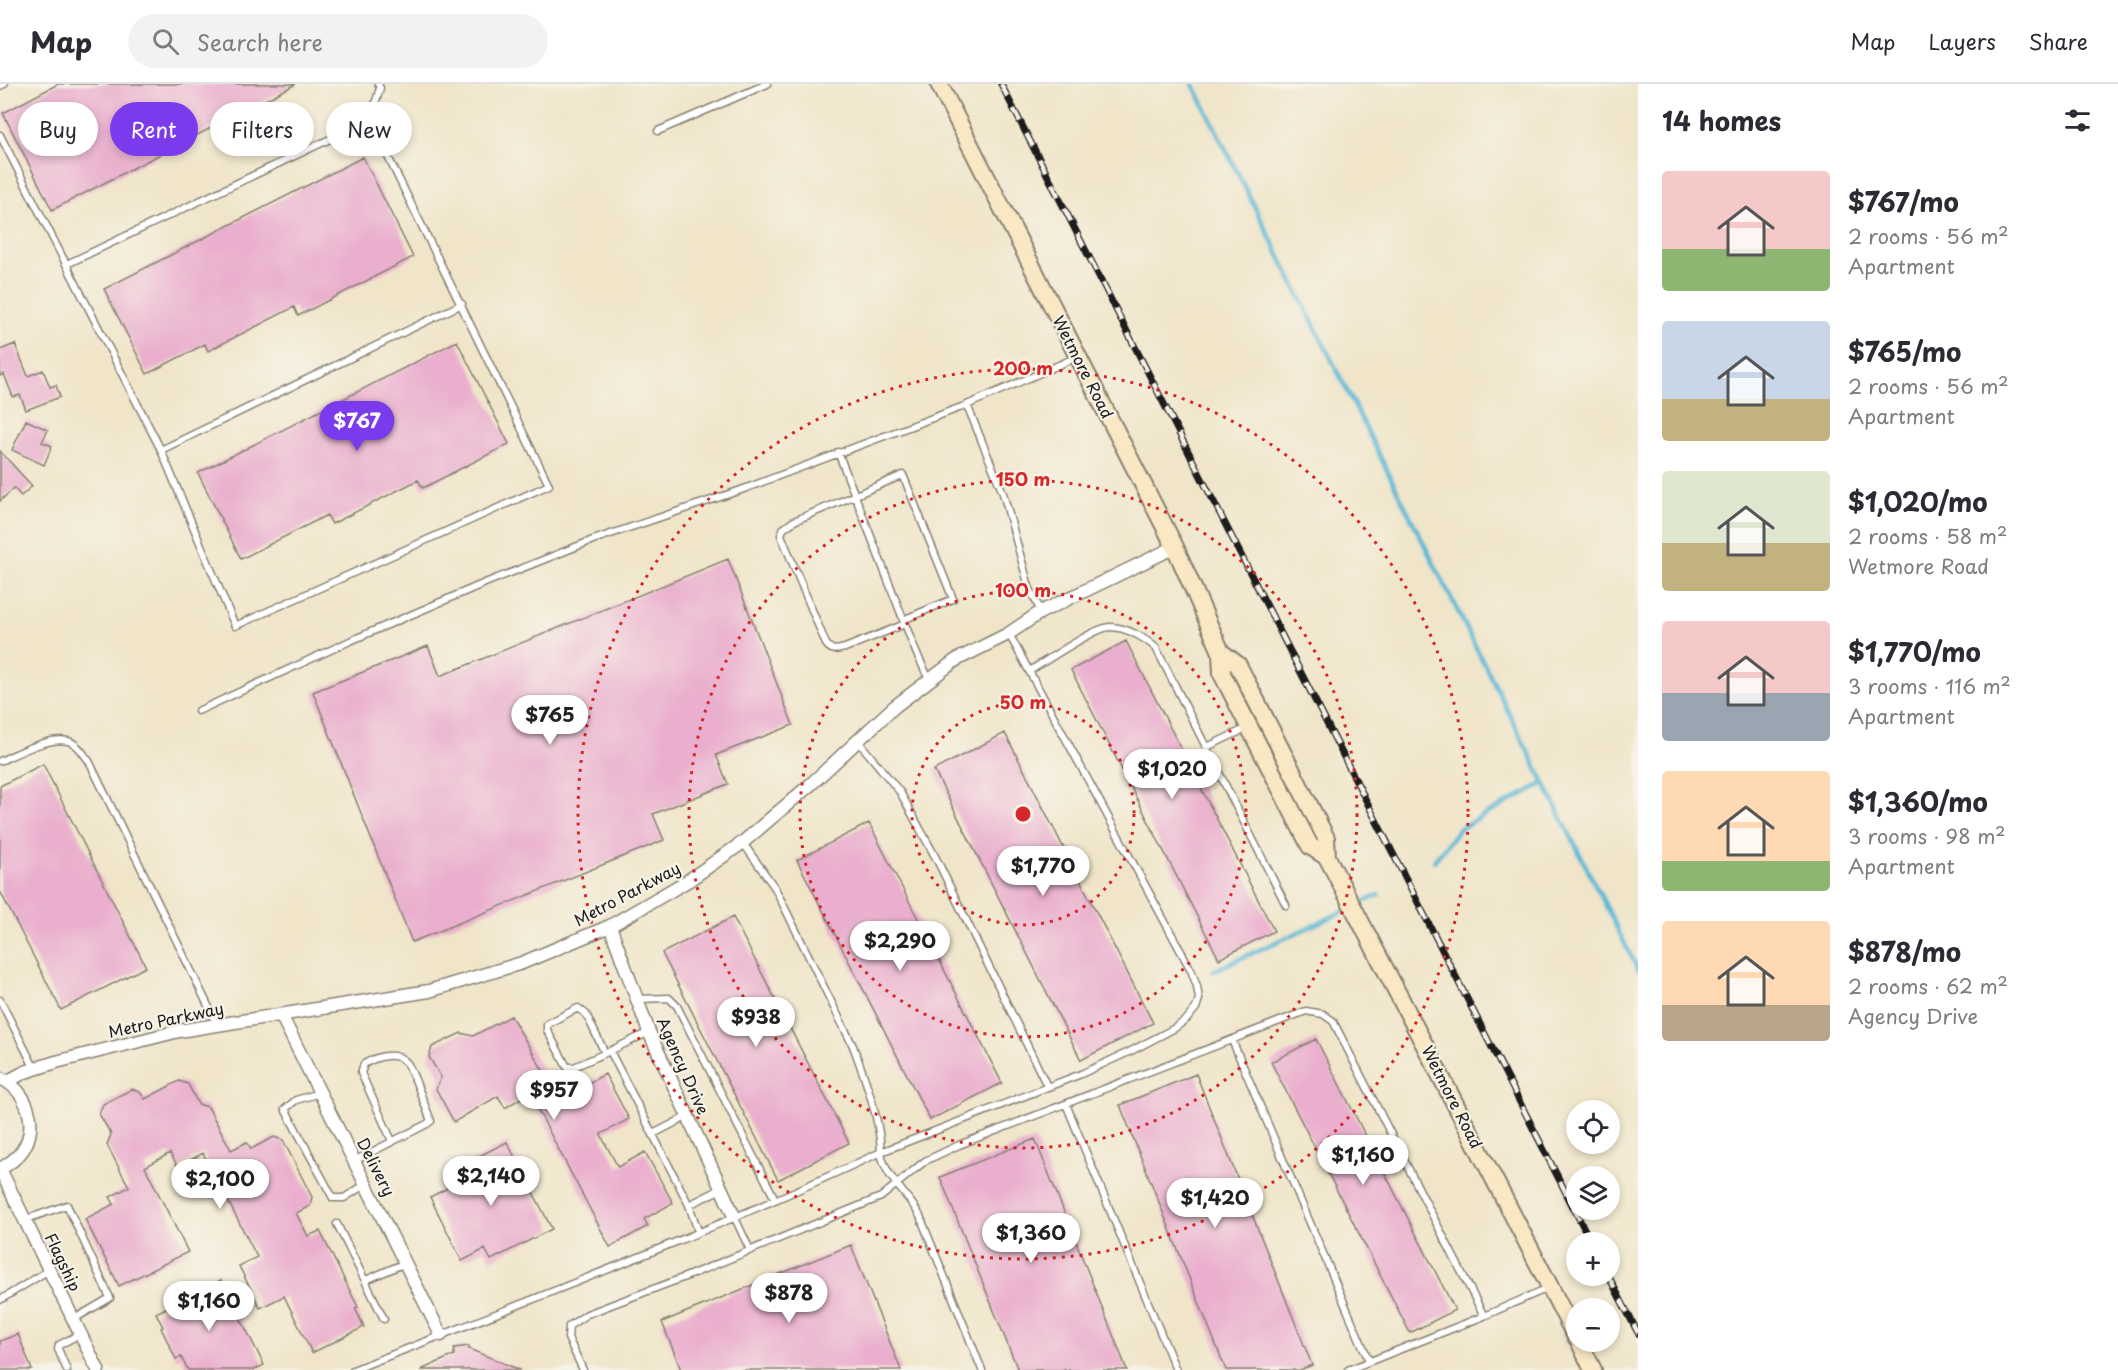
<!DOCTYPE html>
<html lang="en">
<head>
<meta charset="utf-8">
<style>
  :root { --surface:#fff; --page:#f2f2f3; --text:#2b2b33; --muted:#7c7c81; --line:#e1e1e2; --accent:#7c3aed }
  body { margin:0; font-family:"Playpen Sans",sans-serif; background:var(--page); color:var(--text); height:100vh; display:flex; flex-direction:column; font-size:22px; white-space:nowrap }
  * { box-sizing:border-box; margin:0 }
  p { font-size:20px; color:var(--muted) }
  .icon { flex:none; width:33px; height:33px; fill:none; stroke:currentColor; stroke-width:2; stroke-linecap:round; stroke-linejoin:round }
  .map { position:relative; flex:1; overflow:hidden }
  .panel { display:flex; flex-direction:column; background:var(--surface); width:480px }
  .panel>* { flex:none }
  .top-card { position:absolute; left:18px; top:18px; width:570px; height:54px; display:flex; gap:12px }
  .tools { position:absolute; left:1566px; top:1016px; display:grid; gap:12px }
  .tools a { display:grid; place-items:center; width:54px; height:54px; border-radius:50%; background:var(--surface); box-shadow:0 3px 9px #0003; font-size:30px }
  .price { position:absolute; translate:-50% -51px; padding:0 14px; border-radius:21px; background:#fff; color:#222; font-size:20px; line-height:39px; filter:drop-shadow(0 2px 3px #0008) }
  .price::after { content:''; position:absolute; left:50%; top:36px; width:18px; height:14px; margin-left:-9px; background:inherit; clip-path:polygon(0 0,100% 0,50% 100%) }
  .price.active { background:var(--accent); color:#fff }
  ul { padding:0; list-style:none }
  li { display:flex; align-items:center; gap:18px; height:150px; padding:0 24px }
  li span { display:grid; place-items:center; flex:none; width:168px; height:120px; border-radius:6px; color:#555 }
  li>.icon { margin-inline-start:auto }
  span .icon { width:72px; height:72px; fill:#fffc; stroke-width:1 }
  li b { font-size:26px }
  h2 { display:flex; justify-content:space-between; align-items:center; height:72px; padding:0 24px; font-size:26px }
  .pill { padding:0 21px; border-radius:27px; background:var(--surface); box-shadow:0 3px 9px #0003; font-size:21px; line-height:54px }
  .pill.active { background:var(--accent); color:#fff }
  header { display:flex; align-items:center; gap:36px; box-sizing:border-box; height:84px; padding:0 30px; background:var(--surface); border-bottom:2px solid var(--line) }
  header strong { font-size:28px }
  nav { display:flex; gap:33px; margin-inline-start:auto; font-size:21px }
  .search { width:420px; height:54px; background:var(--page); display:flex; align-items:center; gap:15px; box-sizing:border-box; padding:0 21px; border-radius:33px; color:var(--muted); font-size:22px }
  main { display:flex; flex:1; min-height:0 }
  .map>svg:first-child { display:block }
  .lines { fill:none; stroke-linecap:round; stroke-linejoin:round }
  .stream { stroke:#57b8d6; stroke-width:4.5 }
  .building { fill:#eaafce }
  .lane-casing { stroke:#868072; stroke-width:9 }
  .street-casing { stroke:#868072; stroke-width:15 }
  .secondary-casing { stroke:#868072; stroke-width:20 }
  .lane { stroke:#fff; stroke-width:6 }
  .street { stroke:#fff; stroke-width:12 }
  .secondary { stroke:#fae7c3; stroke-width:16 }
  .rail-casing { stroke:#1c1c1c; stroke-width:7 }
  .rail { stroke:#f7f3e8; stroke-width:4.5; stroke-dasharray:14; stroke-linecap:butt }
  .ring { fill:none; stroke:#d62828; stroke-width:3; stroke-dasharray:3 6 }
  .labels { text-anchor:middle; stroke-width:4.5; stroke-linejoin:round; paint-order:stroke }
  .street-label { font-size:16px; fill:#1c1c1c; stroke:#f7f3e8 }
  .centre { fill:#d62828; stroke:#f7f3e8; stroke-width:3 }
  .ring-label { font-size:18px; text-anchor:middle; font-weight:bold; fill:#d62828; stroke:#f7f3e8; stroke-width:4.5; stroke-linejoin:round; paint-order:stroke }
</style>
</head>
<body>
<header>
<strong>Map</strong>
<div class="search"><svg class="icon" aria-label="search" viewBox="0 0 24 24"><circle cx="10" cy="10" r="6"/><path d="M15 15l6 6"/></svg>Search here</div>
<nav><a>Map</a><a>Layers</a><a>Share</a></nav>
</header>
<main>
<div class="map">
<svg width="1638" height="1286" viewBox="0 0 1638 1286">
  <rect width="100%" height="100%" fill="#f7f3e8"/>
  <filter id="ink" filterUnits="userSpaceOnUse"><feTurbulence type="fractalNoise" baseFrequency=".0167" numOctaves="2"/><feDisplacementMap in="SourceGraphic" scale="12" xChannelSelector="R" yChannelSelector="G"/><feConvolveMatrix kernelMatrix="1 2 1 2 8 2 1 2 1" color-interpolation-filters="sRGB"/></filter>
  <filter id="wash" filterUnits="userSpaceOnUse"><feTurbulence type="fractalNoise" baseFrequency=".008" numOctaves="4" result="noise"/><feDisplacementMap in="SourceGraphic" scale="24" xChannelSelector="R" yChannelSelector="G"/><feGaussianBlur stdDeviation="1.35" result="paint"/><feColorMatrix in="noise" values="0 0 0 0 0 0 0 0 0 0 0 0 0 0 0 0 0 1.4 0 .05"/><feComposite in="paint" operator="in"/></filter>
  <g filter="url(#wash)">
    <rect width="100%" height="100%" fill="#f0e5c9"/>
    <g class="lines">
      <path class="stream" d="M1193 0 1638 886
        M1434 777 1459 745 1544 699
        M1357 821 1379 811
        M1213 887 1349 825"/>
    </g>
    <g id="blocks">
      <path class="building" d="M58 0H296L52 126 3 29Z
        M363 73 413 173 298 232 294 223 208 267 205 260 147 290 104 205Z
        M457 257 509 360 423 404 418 396 332 440 327 431 241 475 198 389Z
        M15 260 28 292 43 286 50 303 56 301 60 313 26 326 20 311 13 313 4 290 0 292V266Z
        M26 336 48 346 42 358 52 362 44 381 12 366Z
        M0 367 32 402 21 412 14 404 0 417Z
        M728 475 793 641 716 671 728 700 653 730 664 756 412 858 313 608 428 562 440 592Z
        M1126 557 1274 847 1219 875 1071 586Z
        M1005 649 1153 939 1081 976 934 686Z
        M43 680 146 883 61 926 0 807V702Z
        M869 739 1002 999 930 1036 797 776Z
        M733 833 849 1059 778 1096 662 869Z
        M511 932 555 1007 574 996 579 1004 605 990 629 1035 601 1050 604 1057 618 1083 645 1068 673 1119 644 1135 648 1142 610 1163 529 1009 505 1024 498 1012 454 1038 436 1005 441 993 429 973 432 963 461 949 473 952Z
        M1316 955 1455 1226 1410 1249 1271 978Z
        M1196 990 1312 1281 1300 1286H1226L1120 1021Z
        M179 997 188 1000 198 1020 208 1023 231 1066 247 1058 251 1065 274 1053 283 1056 312 1113 310 1122 296 1129 308 1152 320 1147 358 1223 355 1224 364 1243 312 1269 284 1212 260 1224 239 1182 257 1173 203 1069 178 1083 170 1069 145 1083 188 1168 119 1202 85 1135 114 1120 110 1113 129 1103 107 1061 111 1050 99 1030 103 1020 132 1005 140 1008 145 1015Z
        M1035 1055 1127 1286H1018L940 1093Z
        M507 1058 552 1145 491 1176 485 1165 462 1177 430 1113 467 1094 461 1081Z
        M851 1161 901 1286H681L662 1238Z
        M221 1196 264 1281 254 1286H188L181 1273 176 1275 161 1244 163 1243 156 1229Z
        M18 1250 32 1286H0V1257Z
        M469 1262V1265L520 1286H421L454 1271V1264Z"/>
    </g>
  </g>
  <g filter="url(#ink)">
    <use href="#blocks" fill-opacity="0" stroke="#868072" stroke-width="1.5"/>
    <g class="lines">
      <defs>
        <path id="lane" d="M0 2 4 0
          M658 47 767 0
          M0 51 161 366 235 542 549 401 370 36 380 4 378 0
          M67 180 370 36
          M967 321 1003 409 1029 503 1041 528
          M161 366 462 220
          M838 368 916 568 929 595
          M903 536 953 515 903 391 794 437 783 445 781 451 826 560C832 568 836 566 845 564L905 540
          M1029 587C1045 578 1095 543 1110 543 1126 543 1145 554 1156 564L1286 821
          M198 627 350 557 485 499 593 456 741 406 967 321 1077 273
          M858 657 900 708 937 776 1047 1002
          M1207 663 1247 644
          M0 677C18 669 55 649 73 659 80 663 84 671 89 677L217 940
          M637 915 669 914 677 922 775 1115
          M0 916 35 985
          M649 948 610 967 689 1121 721 1105
          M1232 956 1369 1277
          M605 969 586 930 578 924 547 940V946L567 983H574L610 967
          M320 1009 296 1016 285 1025 333 1114H344L366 1100
          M1066 1020 1176 1286
          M653 1050 688 1032
          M354 1077 427 1040 431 1037C426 1025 413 987 407 979 396 966 376 973 364 980L361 989 392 1057
          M689 1121 698 1147
          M734 1132 750 1166
          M24 1136 67 1121 110 1214 74 1235
          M337 1140 384 1235
          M366 1196 405 1179
          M0 1216 49 1186
          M67 1286 58 1265 59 1261 80 1250
          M353 1286C530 1216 709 1149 881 1068 880 1035 865 994 853 962L775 804 743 759
          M583 1286 568 1254 569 1242 587 1230 685 1193 881 1113 925 1077 959 1061 1306 927 1323 930 1333 937 1484 1232
          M982 1286 920 1132C908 1109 885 1095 881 1068L1081 990 1131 967 1175 944 1187 935 1196 924 1199 915 1197 902 1191 886 1009 550
          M1348 1286 1484 1232 1548 1204"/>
        <path id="street" d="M610 842 649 948 734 1132
          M281 931 441 1251
          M0 994C27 1006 40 1041 22 1067 16 1075 9 1080 0 1085
          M8 997 25 988 56 978 179 947 429 907 522 879 610 842 689 796 742 759 810 701 894 623 956 576 1008 550 1041 528 1175 463
          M0 1085 98 1286"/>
        <path id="secondary" d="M939 0 1175 463 1221 568 1222 590 1310 762 1327 773
          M1221 568 1238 581 1326 754 1327 773 1576 1253
          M1579 1257 1593 1286"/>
      </defs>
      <use href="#lane" class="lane-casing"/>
      <use href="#street" class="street-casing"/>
      <use href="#secondary" class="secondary-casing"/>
      <use href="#lane" class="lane"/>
      <use href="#street" class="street"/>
      <use href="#secondary" class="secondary"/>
      <defs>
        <path id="rail" d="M1001 0 1591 1158
          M1608 1191 1638 1249"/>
      </defs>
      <use href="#rail" class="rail-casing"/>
      <use href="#rail" class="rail"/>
    </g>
  </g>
  <g class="ring">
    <circle cx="1023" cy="730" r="111"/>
    <circle cx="1023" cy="730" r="223"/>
    <circle cx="1023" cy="730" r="334"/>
    <circle cx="1023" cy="730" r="445"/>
  </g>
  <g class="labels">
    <g class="street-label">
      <text transform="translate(1083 283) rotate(63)" y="6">Wetmore Road</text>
      <text transform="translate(627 810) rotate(-28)" y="6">Metro Parkway</text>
      <text transform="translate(166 936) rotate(-12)" y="6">Metro Parkway</text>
      <text transform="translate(683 982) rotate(66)" y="6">Agency Drive</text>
      <text transform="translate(1452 1013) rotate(63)" y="6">Wetmore Road</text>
      <text transform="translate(376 1083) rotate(63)" y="6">Delivery</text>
      <text transform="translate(63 1178) rotate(64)" y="6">Flagship</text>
    </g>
  </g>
  <circle cx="1023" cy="730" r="9" class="centre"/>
  <g class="ring-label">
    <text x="1023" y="291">200 m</text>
    <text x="1023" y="402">150 m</text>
    <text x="1023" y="513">100 m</text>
    <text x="1023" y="625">50 m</text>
  </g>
</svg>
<div class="tools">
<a><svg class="icon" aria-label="locate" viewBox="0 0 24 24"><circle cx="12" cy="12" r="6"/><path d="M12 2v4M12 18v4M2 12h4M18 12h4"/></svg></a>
<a><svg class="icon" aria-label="layers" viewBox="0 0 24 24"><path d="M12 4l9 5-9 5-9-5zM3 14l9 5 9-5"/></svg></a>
<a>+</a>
<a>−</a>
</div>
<b class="price active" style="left:357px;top:368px">$767</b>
<b class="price" style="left:550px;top:662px">$765</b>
<b class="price" style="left:1172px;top:716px">$1,020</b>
<b class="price" style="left:1043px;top:813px">$1,770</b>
<b class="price" style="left:900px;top:888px">$2,290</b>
<b class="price" style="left:756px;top:964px">$938</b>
<b class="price" style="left:554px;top:1037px">$957</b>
<b class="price" style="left:1363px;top:1102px">$1,160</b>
<b class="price" style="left:491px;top:1123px">$2,140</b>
<b class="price" style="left:220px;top:1126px">$2,100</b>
<b class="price" style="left:1215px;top:1145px">$1,420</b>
<b class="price" style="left:1031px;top:1180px">$1,360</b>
<b class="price" style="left:789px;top:1240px">$878</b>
<b class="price" style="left:209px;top:1248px">$1,160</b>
<div class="top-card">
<a class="pill">Buy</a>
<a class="pill active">Rent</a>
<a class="pill">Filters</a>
<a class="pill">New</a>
</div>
</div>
<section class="panel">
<h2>14 homes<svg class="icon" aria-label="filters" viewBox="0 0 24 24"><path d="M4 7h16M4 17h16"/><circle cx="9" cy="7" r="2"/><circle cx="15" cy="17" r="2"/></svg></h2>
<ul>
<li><span style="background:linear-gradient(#f6c9c9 65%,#8fb573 0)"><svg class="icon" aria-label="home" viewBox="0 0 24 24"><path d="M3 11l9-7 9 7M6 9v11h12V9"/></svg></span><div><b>$767/mo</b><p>2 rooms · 56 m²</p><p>Apartment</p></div></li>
<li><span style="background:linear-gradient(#c9d6e8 65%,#c2b280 0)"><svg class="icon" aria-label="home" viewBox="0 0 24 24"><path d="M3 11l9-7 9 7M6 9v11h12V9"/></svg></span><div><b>$765/mo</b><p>2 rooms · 56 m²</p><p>Apartment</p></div></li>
<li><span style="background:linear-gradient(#dfe7d0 60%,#c2b280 0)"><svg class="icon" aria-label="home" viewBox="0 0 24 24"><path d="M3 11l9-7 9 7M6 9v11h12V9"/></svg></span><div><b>$1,020/mo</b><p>2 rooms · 58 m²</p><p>Wetmore Road</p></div></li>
<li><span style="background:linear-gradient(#f6c9c9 60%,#9aa5b1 0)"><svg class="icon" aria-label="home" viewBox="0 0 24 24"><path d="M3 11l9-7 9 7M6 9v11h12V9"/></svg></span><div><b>$1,770/mo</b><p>3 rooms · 116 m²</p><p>Apartment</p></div></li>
<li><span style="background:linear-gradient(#ffd9b3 75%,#8fb573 0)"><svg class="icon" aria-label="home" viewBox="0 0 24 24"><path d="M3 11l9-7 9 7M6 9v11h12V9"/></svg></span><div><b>$1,360/mo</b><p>3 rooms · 98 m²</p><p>Apartment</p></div></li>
<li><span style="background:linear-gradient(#ffd9b3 70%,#b9a48a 0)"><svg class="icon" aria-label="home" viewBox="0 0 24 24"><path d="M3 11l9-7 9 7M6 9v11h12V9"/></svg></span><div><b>$878/mo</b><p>2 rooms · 62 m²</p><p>Agency Drive</p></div></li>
</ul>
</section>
</main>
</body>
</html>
